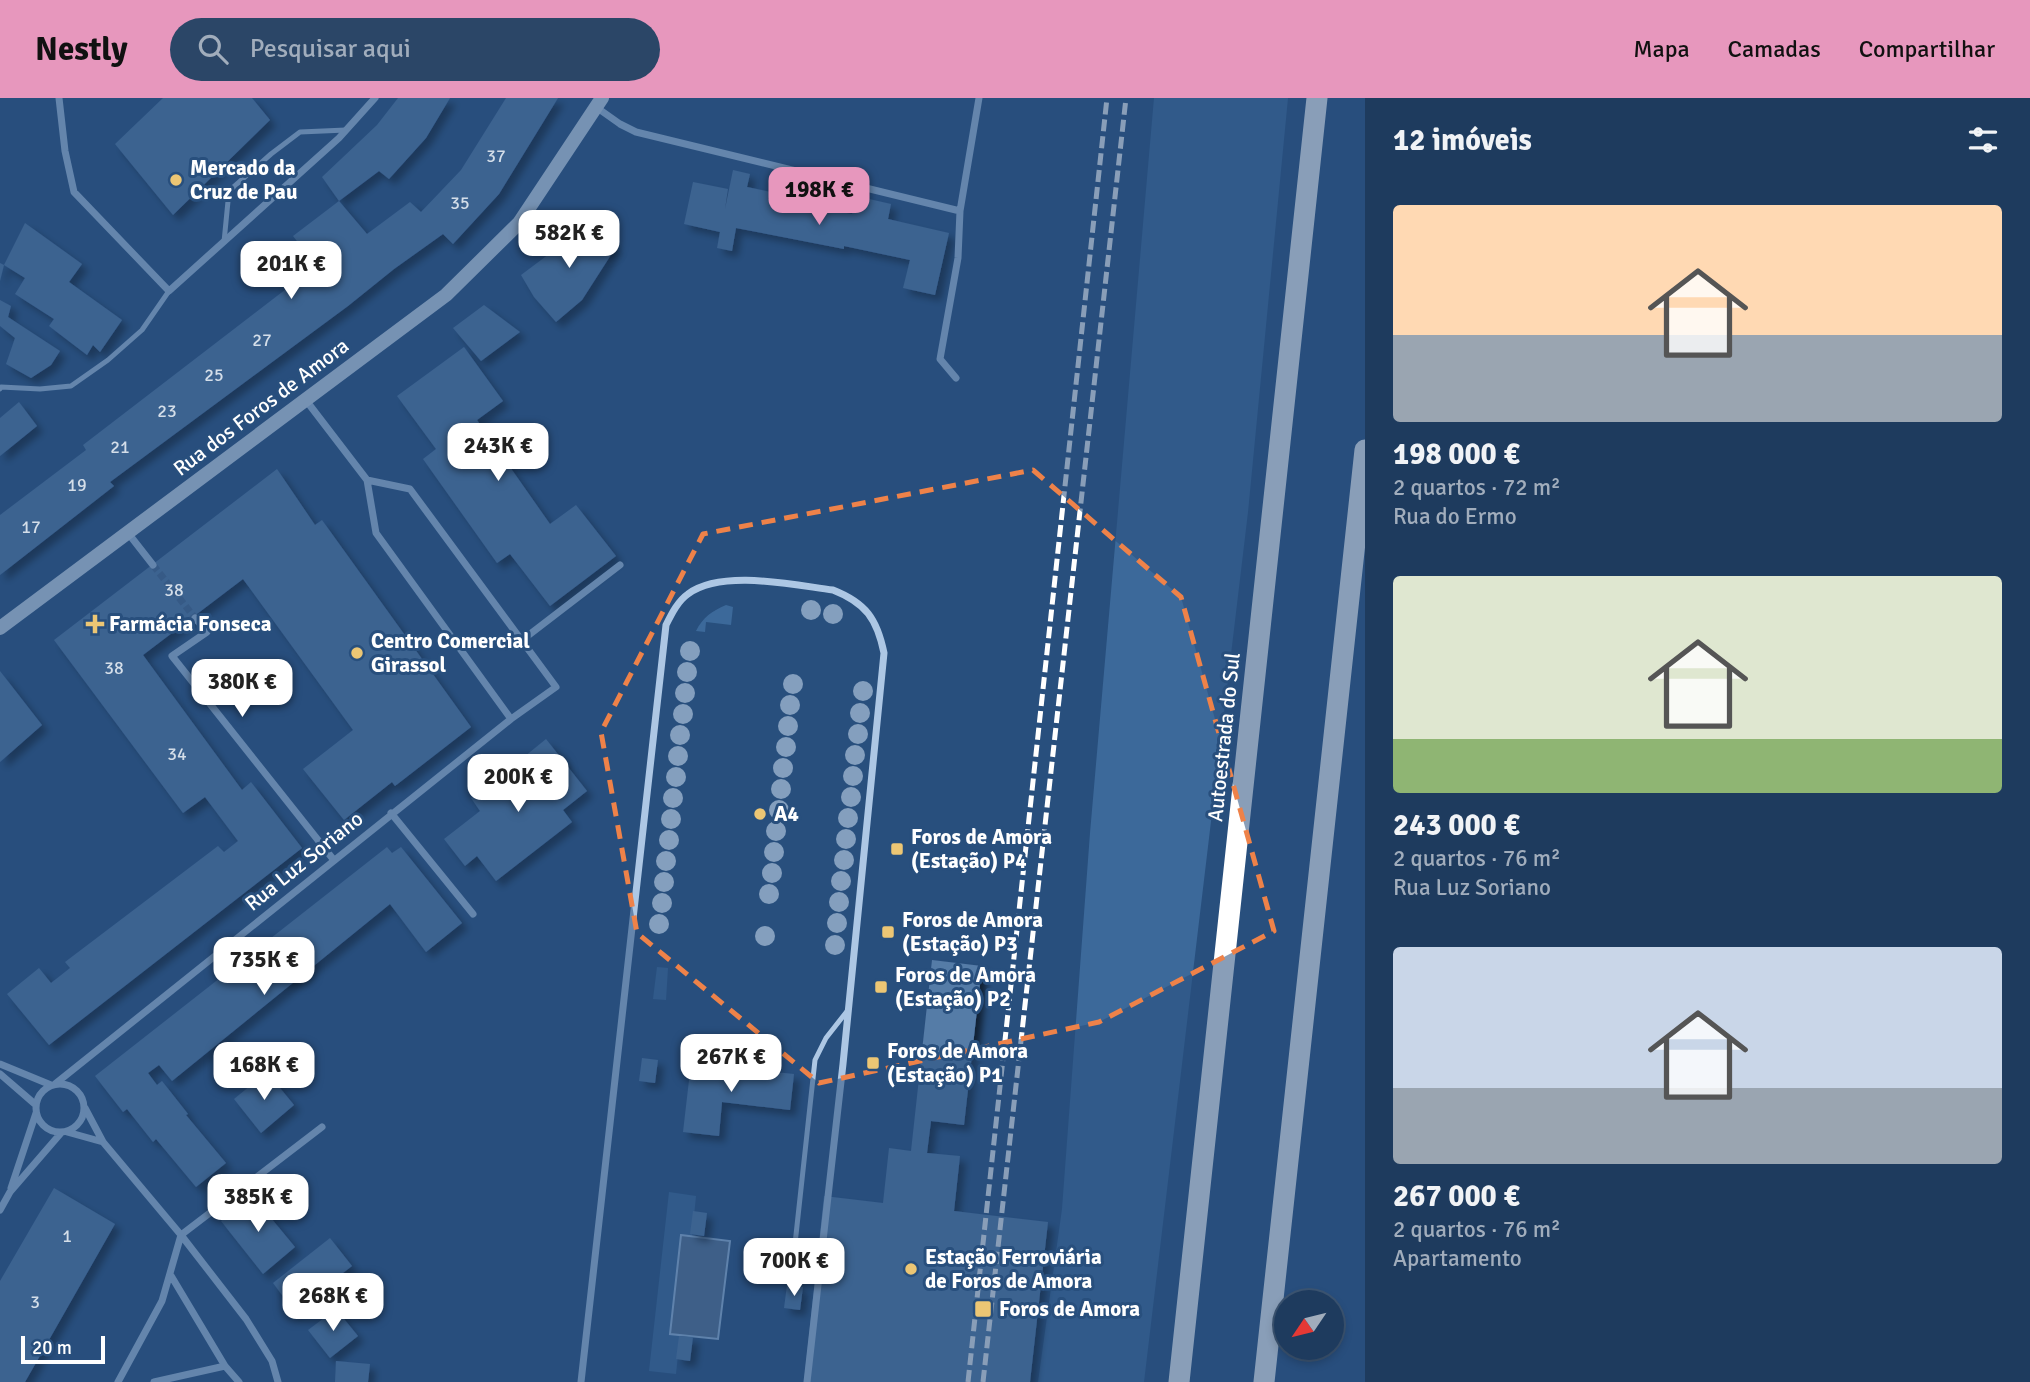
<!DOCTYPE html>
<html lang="pt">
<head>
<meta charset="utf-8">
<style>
  :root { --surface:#1e3b5e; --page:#2b4667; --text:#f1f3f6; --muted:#a1adbc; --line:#3c5573; --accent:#e797bd }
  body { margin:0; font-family:Signika,sans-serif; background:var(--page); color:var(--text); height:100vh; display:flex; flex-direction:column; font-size:26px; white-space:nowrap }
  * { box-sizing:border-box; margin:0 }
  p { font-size:23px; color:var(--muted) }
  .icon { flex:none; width:38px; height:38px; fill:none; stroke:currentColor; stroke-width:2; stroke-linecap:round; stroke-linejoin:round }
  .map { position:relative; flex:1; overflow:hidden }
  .drawer { display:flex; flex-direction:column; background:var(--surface); width:665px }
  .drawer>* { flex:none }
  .needle { width:46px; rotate:235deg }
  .tools { position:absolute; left:1274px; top:1192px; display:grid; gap:14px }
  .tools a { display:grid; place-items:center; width:70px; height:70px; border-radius:50%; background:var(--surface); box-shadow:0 4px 10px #0003,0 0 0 2px var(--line); font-size:35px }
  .scale { position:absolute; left:21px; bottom:18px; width:84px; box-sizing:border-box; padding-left:7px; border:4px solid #fff; border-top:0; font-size:19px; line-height:24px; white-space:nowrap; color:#fff; -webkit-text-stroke:5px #284f7d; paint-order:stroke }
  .price { position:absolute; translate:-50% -60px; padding:0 16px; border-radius:14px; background:#fff; color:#222; font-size:23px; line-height:46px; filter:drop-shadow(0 2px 4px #0008) }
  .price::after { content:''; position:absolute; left:50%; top:42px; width:21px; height:16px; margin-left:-10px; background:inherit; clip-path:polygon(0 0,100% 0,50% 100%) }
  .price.active { background:var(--accent); color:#111 }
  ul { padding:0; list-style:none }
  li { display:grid; align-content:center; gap:14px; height:371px; padding:0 28px }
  li span { display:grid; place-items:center; height:217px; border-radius:7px; color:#555 }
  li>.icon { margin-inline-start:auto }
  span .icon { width:126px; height:126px; fill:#fffc; stroke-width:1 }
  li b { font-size:30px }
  h2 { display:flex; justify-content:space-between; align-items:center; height:84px; padding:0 28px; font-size:30px }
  header { display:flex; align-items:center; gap:42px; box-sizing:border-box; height:98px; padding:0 35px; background:var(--accent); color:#111 }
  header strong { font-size:33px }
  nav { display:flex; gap:38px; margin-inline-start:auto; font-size:24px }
  .search { width:490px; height:63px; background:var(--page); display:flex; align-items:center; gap:18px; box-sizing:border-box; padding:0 24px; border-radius:38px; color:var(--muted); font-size:26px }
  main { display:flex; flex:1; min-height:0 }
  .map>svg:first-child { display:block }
  .green { fill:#3c699a }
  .water { fill:#597495; stroke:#a2c2e4; stroke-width:2 }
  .building { fill:#557ba7; filter:url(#shadow) }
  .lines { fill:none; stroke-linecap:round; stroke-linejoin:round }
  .street-tunnel { stroke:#486990; stroke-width:7; stroke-dasharray:7 3.5; stroke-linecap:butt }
  .lane { stroke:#adc7e4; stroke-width:5 }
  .street { stroke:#adc7e4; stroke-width:7 }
  .secondary { stroke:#d6e4f4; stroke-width:14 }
  .highway { stroke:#fff; stroke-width:21 }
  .rail { stroke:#fff; stroke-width:5; stroke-dasharray:12 5; stroke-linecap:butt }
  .tree { fill:#849fbe }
  .marked { fill:none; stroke:#ee8249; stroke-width:5; stroke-dasharray:14 9; stroke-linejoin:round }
  .poi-dot { fill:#ecc674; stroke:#284f7d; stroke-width:2.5 }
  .labels { text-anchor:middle; stroke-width:6; stroke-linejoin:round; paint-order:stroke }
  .number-label { font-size:18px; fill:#d4dee9 }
  .poi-label { font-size:21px; font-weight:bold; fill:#fff; stroke:#284f7d; text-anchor:start }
  .street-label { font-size:21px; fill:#fff; stroke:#284f7d }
</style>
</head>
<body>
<header>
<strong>Nestly</strong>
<div class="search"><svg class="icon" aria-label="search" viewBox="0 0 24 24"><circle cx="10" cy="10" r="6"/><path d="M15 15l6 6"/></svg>Pesquisar aqui</div>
<nav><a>Mapa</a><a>Camadas</a><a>Compartilhar</a></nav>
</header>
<main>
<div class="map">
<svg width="1365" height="1284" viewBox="0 0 1365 1284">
  <defs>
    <filter id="shadow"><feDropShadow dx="6" dy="6" stdDeviation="3.5" flood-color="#0009"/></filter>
  </defs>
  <rect width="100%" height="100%" fill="#284f7d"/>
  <path class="green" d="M1154 0H1288L1248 414 1144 1284H1038L1062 1111 1090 735Z
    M726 507 733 509 731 527 706 524 705 534 696 533C703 519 712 513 726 507Z
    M657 869 668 870 666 902 653 901Z
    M669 1094 696 1098 692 1138 681 1137 670 1236 680 1237 676 1276 649 1273Z"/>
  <path class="water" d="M681 1137 730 1143 718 1241 670 1236Z"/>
  <path class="building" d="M163 0H252L270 22 173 117 115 46Z
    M398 0H450L426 40 389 81 379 73 339 103 367 136 410 104 421 114 461 72 506 0H558L499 96 453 146 443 136 394 171 348 208 110 384 114 388 0 477V417L86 352 83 347 316 168 293 138 339 103 322 79 377 27Z
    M733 72 750 76 747 89 771 94 768 101 852 116 856 98 891 106 888 121 949 135 935 197 903 190 910 162 844 148V151L736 130 732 153 717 150 720 134 684 126 693 84 728 91 725 111Z
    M579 121 616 149 582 202 556 224 534 199 521 177 553 153Z
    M25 125 82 166 69 184 122 222 100 254 93 247 87 257 49 228 54 221 15 196 25 180 4 167 0 183V165L4 167Z
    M0 202 11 208 8 219 60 253 51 267 31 280 6 266 15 240 0 228Z
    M484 207 520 234 481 263 453 230Z
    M464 249 503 303 477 322 550 426 576 407 616 458 550 508 510 456 497 465 423 361 436 351 397 298Z
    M19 304 37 328 0 358V320Z
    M277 371 315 427 322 422 471 629 395 688 392 684 344 722 303 671 353 632 243 481 143 557 242 692 251 684 302 750 49 947 7 896 39 870 51 885 70 870 65 864 218 748 224 754 238 743 205 699 183 715 54 542Z
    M0 573 42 627 0 664Z
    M546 641 587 693 563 712 572 724 496 783 477 758 465 768 444 741 480 713 471 700 498 679 508 691 528 675 519 663Z
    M387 749 392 755 401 749 462 825 426 854 390 806 172 983 159 967 148 975 157 987 162 983 188 1016 186 1017 226 1065 196 1089 156 1041 153 1044 127 1011 123 1014 95 978Z
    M932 862 982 868 964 1027 931 1023 927 1055 960 1058 954 1113 1048 1124 1030 1284H804L824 1098 883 1105 889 1050 911 1053Z
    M642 960 658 962 655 985 639 983Z
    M691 965 794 976 790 1012 722 1004 719 1038 683 1034Z
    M267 974 294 1007 261 1035 234 1001Z
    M54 1090 115 1126 25 1284H0V1183Z
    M252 1097 295 1149 263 1176 221 1123Z
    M693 1113 707 1115 704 1138 690 1136Z
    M330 1140 352 1168 294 1213 273 1185Z
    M787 1187 803 1189 800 1212 784 1210Z
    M336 1211 358 1238 330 1260 308 1232Z
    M679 1238 693 1239 690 1263 676 1261Z
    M336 1263 370 1266 368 1284H335Z"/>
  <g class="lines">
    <path class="street-tunnel" d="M153 467 195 520"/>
    <path class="lane" d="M224 144 229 93 271 56 300 34 346 32
      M0 291 1 289 40 291 71 288 108 262 142 232 169 193
      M795 1146 815 962 826 940 848 912"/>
    <path class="street" d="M59 0 65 53 74 94 169 193 339 40 375 0
      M596 9 620 26 636 34 960 113
      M956 280 940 261 958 160 960 113 979 0
      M305 301 367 382 376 435 511 621 556 589 410 391 367 382
      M128 435 153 467
      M195 520 207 534 172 558 333 761
      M521 543 620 467
      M391 715 473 816
      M0 966 51 987
      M0 976 36 1007
      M36 1010a24 24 0 1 1 48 0a24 24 0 1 1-48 0Z
      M55 986 511 621
      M85 1010 103 1044 181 1137 246 1221 272 1263 278 1284
      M67 1034 103 1044
      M11 1090 36 1015
      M0 1112 10 1094 61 1035
      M170 1176 225 1268 239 1284
      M118 1284 162 1203 181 1137 322 1029
      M154 1284 225 1268
      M581 1284 666 527C672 515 678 503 688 496 722 471 793 487 833 492 866 505 877 521 884 555L843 966 807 1284"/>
    <path class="secondary" d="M0 530 446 197 519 125 602 0"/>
    <path class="highway" d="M1179 1284 1317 0
      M1264 1284 1365 352"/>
    <path class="rail" d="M968 1284 1107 0
      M983 1284 1126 0"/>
  </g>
  <g class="tree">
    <circle cx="811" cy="512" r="10"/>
    <circle cx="833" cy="516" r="10"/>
    <circle cx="690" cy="553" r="10"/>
    <circle cx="687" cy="574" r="10"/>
    <circle cx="793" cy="586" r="10"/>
    <circle cx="863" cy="593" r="10"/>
    <circle cx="685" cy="595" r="10"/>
    <circle cx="790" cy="607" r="10"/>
    <circle cx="860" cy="615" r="10"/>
    <circle cx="683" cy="616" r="10"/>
    <circle cx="788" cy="628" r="10"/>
    <circle cx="858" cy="636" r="10"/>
    <circle cx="680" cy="637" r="10"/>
    <circle cx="786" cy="649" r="10"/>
    <circle cx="855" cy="657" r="10"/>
    <circle cx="678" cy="658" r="10"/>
    <circle cx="783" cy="670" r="10"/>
    <circle cx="853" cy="678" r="10"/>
    <circle cx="676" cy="679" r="10"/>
    <circle cx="781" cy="691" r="10"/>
    <circle cx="851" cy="699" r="10"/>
    <circle cx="673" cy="700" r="10"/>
    <circle cx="779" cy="712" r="10"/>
    <circle cx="848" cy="720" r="10"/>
    <circle cx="671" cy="721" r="10"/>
    <circle cx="776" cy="733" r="10"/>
    <circle cx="846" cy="741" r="10"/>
    <circle cx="669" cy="742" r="10"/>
    <circle cx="774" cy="754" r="10"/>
    <circle cx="844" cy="762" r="10"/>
    <circle cx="666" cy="763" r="10"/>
    <circle cx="772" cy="775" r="10"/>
    <circle cx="841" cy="783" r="10"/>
    <circle cx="664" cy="784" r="10"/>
    <circle cx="769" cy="796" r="10"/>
    <circle cx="839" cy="804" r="10"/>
    <circle cx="662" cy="805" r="10"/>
    <circle cx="837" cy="825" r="10"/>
    <circle cx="659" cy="826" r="10"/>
    <circle cx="765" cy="838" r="10"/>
    <circle cx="835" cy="847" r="10"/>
  </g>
  <path d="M0 0H1365V1284H0ZM1033 372 1181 499 1274 833 1099 924 819 985 637 835 601 634 703 436Z" fill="#284f7d" fill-opacity=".55" fill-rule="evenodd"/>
  <path class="marked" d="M1033 372 1181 499 1274 833 1099 924 819 985 637 835 601 634 703 436Z"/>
  <g class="poi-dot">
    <circle cx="176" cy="82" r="7"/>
    <path d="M91.5 515.5h7v7h7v7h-7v7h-7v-7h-7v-7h7z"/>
    <circle cx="357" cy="555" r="7"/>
    <circle cx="760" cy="716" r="7"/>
    <rect x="890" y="744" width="14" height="14" rx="3.5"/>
    <rect x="881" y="827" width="14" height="14" rx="3.5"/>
    <rect x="874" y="882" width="14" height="14" rx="3.5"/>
    <rect x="866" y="958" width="14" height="14" rx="3.5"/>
    <circle cx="911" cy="1171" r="7"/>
    <rect x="974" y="1202" width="18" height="18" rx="3.5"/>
  </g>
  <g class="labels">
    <g class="number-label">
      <text x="496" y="64">37</text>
      <text x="460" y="111">35</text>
      <text x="262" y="248">27</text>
      <text x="214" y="283">25</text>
      <text x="167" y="319">23</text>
      <text x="120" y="355">21</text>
      <text x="77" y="393">19</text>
      <text x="31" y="435">17</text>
      <text x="174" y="498">38</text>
      <text x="114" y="576">38</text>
      <text x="177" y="662">34</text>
      <text x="67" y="1144">1</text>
      <text x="35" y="1210">3</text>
    </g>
    <g class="poi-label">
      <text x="190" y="77">Mercado da<tspan x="190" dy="24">Cruz de Pau</tspan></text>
      <text x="109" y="533">Farmácia Fonseca</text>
      <text x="371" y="550">Centro Comercial<tspan x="371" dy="24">Girassol</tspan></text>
      <text x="774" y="723">A4</text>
      <text x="911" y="746">Foros de Amora<tspan x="911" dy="24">(Estação) P4</tspan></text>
      <text x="902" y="829">Foros de Amora<tspan x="902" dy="24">(Estação) P3</tspan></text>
      <text x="895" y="884">Foros de Amora<tspan x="895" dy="24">(Estação) P2</tspan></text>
      <text x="887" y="960">Foros de Amora<tspan x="887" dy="24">(Estação) P1</tspan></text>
      <text x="925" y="1166">Estação Ferroviária<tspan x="925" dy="24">de Foros de Amora</tspan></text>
      <text x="999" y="1218">Foros de Amora</text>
    </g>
    <g class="street-label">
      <text transform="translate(261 309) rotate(-37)" y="7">Rua dos Foros de Amora</text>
      <text transform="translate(1224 639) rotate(-84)" y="7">Autoestrada do Sul</text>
      <text transform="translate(304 763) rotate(-39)" y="7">Rua Luz Soriano</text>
    </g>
  </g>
</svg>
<div class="tools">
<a><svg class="needle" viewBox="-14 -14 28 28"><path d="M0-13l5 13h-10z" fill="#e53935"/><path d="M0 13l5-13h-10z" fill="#a1adbc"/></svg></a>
</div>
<div class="scale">20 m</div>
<b class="price active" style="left:819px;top:129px">198K €</b>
<b class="price" style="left:569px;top:172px">582K €</b>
<b class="price" style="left:291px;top:203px">201K €</b>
<b class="price" style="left:498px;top:385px">243K €</b>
<b class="price" style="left:242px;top:621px">380K €</b>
<b class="price" style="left:518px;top:716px">200K €</b>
<b class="price" style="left:264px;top:899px">735K €</b>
<b class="price" style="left:731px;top:996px">267K €</b>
<b class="price" style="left:264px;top:1004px">168K €</b>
<b class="price" style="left:258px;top:1136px">385K €</b>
<b class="price" style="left:794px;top:1200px">700K €</b>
<b class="price" style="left:333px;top:1235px">268K €</b>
</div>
<section class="drawer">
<h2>12 imóveis<svg class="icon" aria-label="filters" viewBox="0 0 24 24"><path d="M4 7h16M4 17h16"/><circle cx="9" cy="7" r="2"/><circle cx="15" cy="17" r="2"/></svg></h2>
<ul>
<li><span style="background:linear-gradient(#ffd9b3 60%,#9aa5b1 0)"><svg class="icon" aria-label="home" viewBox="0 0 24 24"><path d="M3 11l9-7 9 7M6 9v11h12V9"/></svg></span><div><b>198 000 €</b><p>2 quartos · 72 m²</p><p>Rua do Ermo</p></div></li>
<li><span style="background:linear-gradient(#dfe7d0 75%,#8fb573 0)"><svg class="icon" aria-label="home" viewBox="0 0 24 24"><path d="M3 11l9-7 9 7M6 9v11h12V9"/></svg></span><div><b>243 000 €</b><p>2 quartos · 76 m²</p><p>Rua Luz Soriano</p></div></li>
<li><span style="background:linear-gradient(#c9d6e8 65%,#9aa5b1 0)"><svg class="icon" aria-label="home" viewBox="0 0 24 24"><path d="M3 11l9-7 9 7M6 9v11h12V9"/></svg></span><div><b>267 000 €</b><p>2 quartos · 76 m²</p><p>Apartamento</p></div></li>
</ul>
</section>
</main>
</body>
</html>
